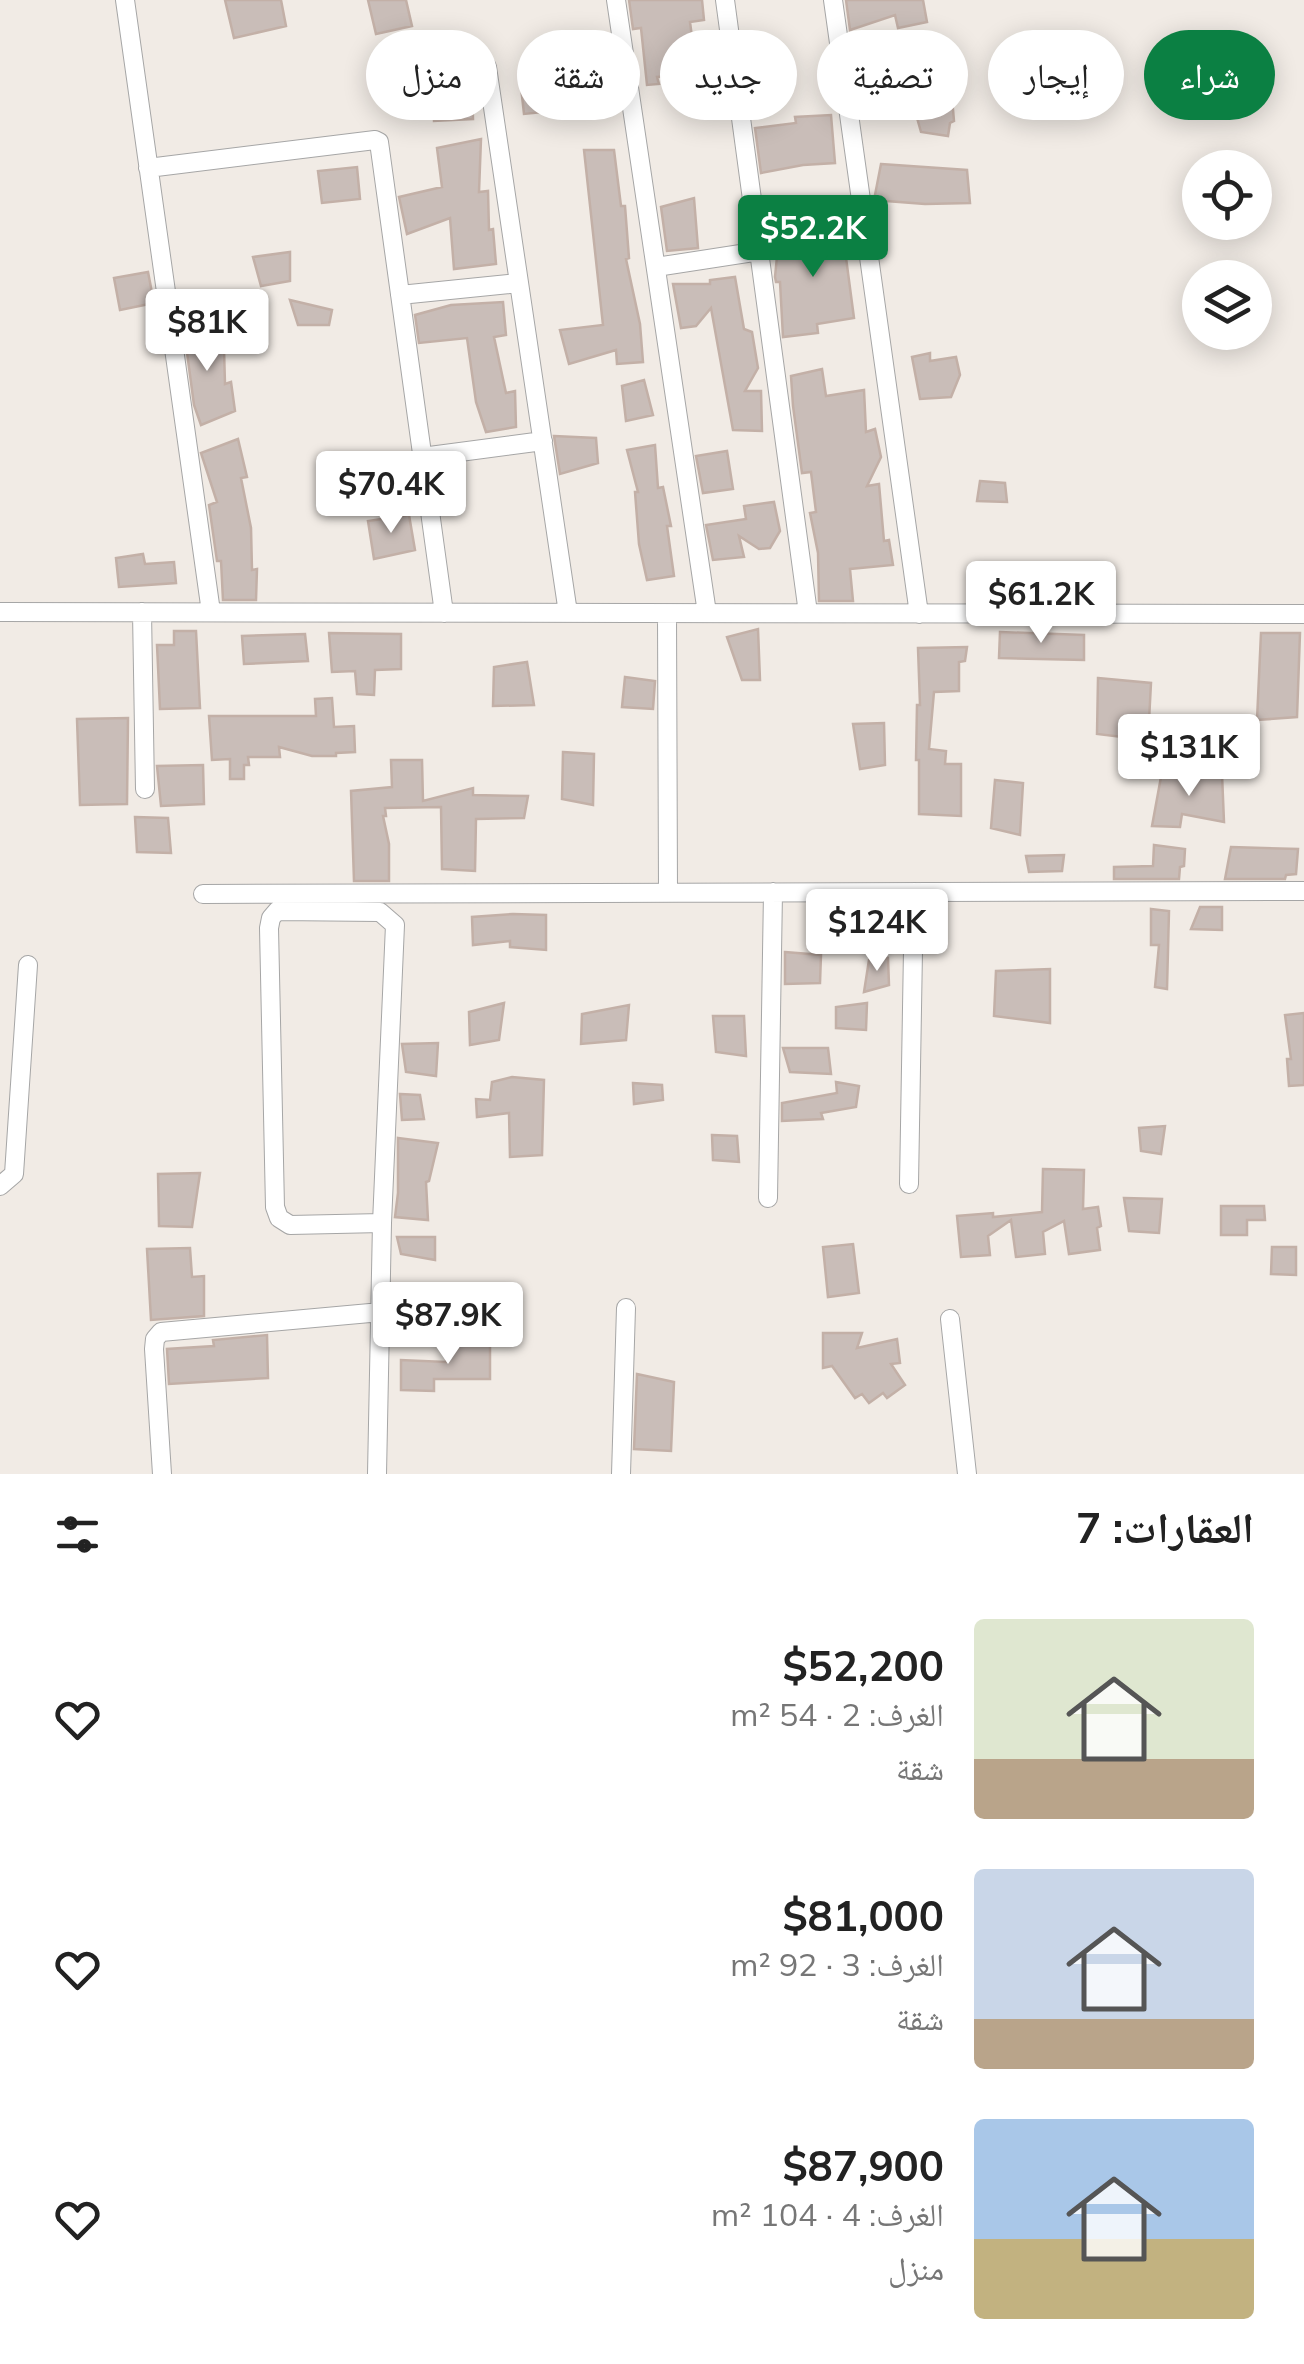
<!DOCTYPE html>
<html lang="ar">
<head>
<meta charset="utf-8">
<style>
  :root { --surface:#fff; --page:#f2f2f2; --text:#222; --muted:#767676; --accent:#0b8043 }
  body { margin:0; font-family:Mulish,"Noto Naskh Arabic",sans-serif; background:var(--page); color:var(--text); direction:rtl; height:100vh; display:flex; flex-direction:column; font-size:38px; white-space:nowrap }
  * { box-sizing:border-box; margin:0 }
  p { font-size:32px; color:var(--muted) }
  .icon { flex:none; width:55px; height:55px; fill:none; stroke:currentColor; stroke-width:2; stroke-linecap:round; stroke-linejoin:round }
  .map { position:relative; height:1474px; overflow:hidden; direction:ltr }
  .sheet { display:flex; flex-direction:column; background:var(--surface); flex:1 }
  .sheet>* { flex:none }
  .banner { position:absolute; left:30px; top:30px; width:1245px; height:90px; direction:rtl; display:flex; gap:20px }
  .buttons { position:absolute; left:1182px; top:150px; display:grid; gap:20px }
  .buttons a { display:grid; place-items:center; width:90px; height:90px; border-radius:50%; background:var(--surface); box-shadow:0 5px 25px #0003; font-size:50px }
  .price { position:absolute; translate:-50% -85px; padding:0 22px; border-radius:10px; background:#fff; color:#222; font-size:32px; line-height:65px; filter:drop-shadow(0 2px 5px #0008) }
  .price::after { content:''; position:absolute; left:50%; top:60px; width:30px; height:22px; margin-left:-15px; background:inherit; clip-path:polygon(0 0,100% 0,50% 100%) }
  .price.on { background:var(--accent); color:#fff }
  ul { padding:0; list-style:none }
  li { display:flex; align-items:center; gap:30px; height:250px; padding:0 50px }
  li span { display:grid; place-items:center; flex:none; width:280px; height:200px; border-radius:10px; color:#555 }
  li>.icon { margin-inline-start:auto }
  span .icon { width:120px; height:120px; fill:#fffc; stroke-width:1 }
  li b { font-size:42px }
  h2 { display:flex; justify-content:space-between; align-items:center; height:120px; padding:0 50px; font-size:42px }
  .chip { padding:0 35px; border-radius:45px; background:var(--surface); box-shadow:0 5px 25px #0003; font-size:35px; line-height:90px }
  .chip.on { background:var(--accent); color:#fff }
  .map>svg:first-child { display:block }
  .building { fill:#c9bdb8; stroke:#c3b0a7; stroke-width:2.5 }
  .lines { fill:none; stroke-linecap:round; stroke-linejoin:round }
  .minor-casing { stroke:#a6a6a6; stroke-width:20 }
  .minor { stroke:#fff; stroke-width:18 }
</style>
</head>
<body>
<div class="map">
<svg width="1304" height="1474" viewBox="0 0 1304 1474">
  <rect width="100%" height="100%" fill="#f1ebe5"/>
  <path class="building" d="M225 0H281L286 26 234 38Z
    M368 0H406L412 26 376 34Z
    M629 0H702L704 20 690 22 697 75 657 77 659 84 647 85 641 28 633 29Z
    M846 0H923L927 22 898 28 895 15 850 30Z
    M594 42 595 54 610 80 587 86 561 80 564 110 524 114 520 78 540 54 574 51 573 44Z
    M928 53 937 62 940 98H952L954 121 950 123 948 136 921 132 908 86 863 93 858 58Z
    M472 86 473 119 434 121 433 88Z
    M831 115 835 163 803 165 761 173 755 128 796 123 795 117Z
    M481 139 479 192 488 191 489 230 493 229 496 264 454 269 450 218 407 234 399 197 442 187 437 148Z
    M584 150H614L621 206H625L629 258 626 259 640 324 643 362 617 364 616 350 569 364 560 330 603 325Z
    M881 164 967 170 970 203 925 204 874 200Z
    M357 167 360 199 322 203 318 171Z
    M694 198 698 248 667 251 661 207Z
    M841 220 854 318 817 324 818 333 783 337 780 282H776L775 277 779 236 806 237 805 230Z
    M290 252V281L261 286 253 257Z
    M148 272 154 303 120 310 114 278Z
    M735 277 744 329 752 332 758 368 745 391H761L762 431 733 430 711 308 696 326 681 328 673 284H710V280Z
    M290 300 332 310 329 325H298Z
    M503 302 506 335 494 337 506 393 515 391 516 427 486 432 476 402 467 338 419 343 415 315 451 305Z
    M201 314 206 351 224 349 225 384 231 382 235 411 201 425 194 405 182 315Z
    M930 353V361L956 357 960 375 951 397 920 399 912 357Z
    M822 369 826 396 864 390 866 432 875 429 881 457 867 486 879 484 884 541 889 540 893 565 850 569 853 601H819L818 553 810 513 816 512 811 472 802 473 793 406 791 376Z
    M644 380 653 415 626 421 622 386Z
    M554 436 596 438 598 463 560 474Z
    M238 439 247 477 241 478 251 528 252 570 257 569 256 600H223L221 561H217L209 505 217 502 201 453Z
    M655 445 658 488 663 487 671 526H667L674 576 647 580 639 544 635 492H638L627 450Z
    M727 451 733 489 703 493 696 456Z
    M980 481 1005 483 1007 502 977 501Z
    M774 502 780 531 770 548 759 549 739 536 744 557 713 560 706 525 746 519 744 506Z
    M409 515 415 550 374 559 368 521Z
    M143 554 145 564 174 562 176 583 119 587 116 558Z
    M1063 572 1069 601H1016L1018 574Z
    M758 629 760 680H742L727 637Z
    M174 631H196L200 708 160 709 157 645H174Z
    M1000 632 1084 635V660L999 658Z
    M329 633 401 634V669L375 670 374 695 357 694 355 671 332 672Z
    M1261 633H1300L1297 717 1257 720Z
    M305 634 308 661 244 664 242 636Z
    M967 647 965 661 959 662V691L934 692 929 749 946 751 945 764H961V816L919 814V760H916L917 705H920L918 648Z
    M527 662 534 705 493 706 494 667Z
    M625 677 655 681 653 709 622 707Z
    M1098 678 1151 683 1148 740 1097 734Z
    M332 698 334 727 354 726 355 752 336 753V756H312L279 747 280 757H248L249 765H244V779H230V759L212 760 209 716H316L315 699Z
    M128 718 127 804 80 805 77 719Z
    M884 723 885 765 860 769 853 724Z
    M563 752 594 754 593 805 562 799Z
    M391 760H422L423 801 473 788V795L528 796 524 818 476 819 475 871 442 869 441 807 385 808 386 816H383L389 844V881H354L351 791 392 787Z
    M203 765 204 804 161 806 157 766Z
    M1222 774 1224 822 1182 814 1180 827 1152 826 1161 777Z
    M995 780 1023 783 1020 835 991 828Z
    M135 817 168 818 171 853 137 852Z
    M1154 845 1185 849 1184 866 1180 867 1179 879H1114V867L1153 866Z
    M1231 847 1298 849 1296 874 1286 875 1285 879H1225Z
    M1064 855 1062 871 1029 872 1026 856Z
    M1200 907H1222V930L1191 929Z
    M1151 909 1169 911 1167 989 1155 987 1159 945H1151Z
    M513 914 546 915V950L510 947V941L473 945 472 917Z
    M785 952 821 955 820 983 785 984Z
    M888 958 889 985 864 992 869 960Z
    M1050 969V1023L994 1016 996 971Z
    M504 1003 499 1040 470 1045 469 1012Z
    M867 1003 866 1030 836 1028V1007Z
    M629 1005 626 1040 581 1044 582 1014Z
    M1304 1013V1085L1289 1086 1287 1059H1291L1285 1015Z
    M713 1016H744L746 1056 716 1052Z
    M438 1043 436 1076 406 1072 402 1044Z
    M783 1048H828L831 1074 790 1072Z
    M512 1077 544 1080 542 1155 510 1157 509 1113 477 1117 476 1099 490 1100 492 1082Z
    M836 1082 859 1086 856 1107 821 1113 823 1119 782 1121V1103L837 1093Z
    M633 1083 662 1085 663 1100 634 1104Z
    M400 1094 420 1095 424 1119 402 1120Z
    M1165 1126 1161 1154 1141 1151 1139 1128Z
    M712 1135 737 1136 739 1162 713 1160Z
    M398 1138 438 1143 429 1181 426 1182 428 1220 395 1217 398 1193Z
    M1043 1169 1084 1170 1083 1209 1098 1207 1101 1226 1097 1228 1100 1250 1069 1254 1064 1221 1043 1232 1045 1254 1016 1257 1011 1220 988 1236 990 1255 961 1257 957 1216 993 1213V1217L1042 1212Z
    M200 1173 192 1227 159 1226 158 1174Z
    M1124 1198 1162 1199 1159 1233 1129 1231Z
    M1221 1206H1264L1265 1220H1247V1235H1221Z
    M397 1237H435V1260L401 1254Z
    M853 1244 859 1293 828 1297 823 1247Z
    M1272 1247H1296V1275L1271 1274Z
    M190 1248 192 1277 204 1276V1316L151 1320 147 1249Z
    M823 1333H862L857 1348 897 1339 900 1363 891 1364 905 1385 887 1398 883 1393 869 1403 862 1394 855 1398 832 1366 823 1368Z
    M267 1335 268 1378 169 1384 167 1349 214 1346 213 1340Z
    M447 1343 490 1345V1379H434V1391L401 1390V1360L446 1362Z
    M637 1374 674 1382 671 1451 634 1449Z"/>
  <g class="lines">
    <defs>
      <path id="minor" d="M125 0 211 612
        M616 0 707 613
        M725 0 808 613
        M833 0 919 614
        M487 67 568 613
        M148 168 375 140 379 142 444 613
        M656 267 760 251
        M400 295 519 283
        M422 457 543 441
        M0 612 1304 614
        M142 612 145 789
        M667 614 668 892
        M203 894 1304 891
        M909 1184 914 892
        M0 1186 14 1174 28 965
        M768 1198 773 892
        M950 1319 967 1474
        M162 1474 154 1349 155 1339 161 1332 381 1312
        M377 1474 382 1223 395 925 380 912 277 911 271 918 269 928 275 1207 279 1218 290 1225 382 1223
        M621 1474 626 1308"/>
    </defs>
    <use href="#minor" class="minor-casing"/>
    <use href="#minor" class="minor"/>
  </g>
</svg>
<div class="buttons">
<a><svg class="icon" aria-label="locate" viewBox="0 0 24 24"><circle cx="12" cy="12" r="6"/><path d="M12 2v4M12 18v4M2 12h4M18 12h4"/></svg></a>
<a><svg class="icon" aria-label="layers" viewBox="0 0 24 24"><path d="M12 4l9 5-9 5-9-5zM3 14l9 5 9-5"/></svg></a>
</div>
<b class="price on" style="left:813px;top:280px">$52.2K</b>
<b class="price" style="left:207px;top:374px">$81K</b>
<b class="price" style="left:391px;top:536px">$70.4K</b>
<b class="price" style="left:1041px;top:646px">$61.2K</b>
<b class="price" style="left:1189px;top:799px">$131K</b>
<b class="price" style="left:877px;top:974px">$124K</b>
<b class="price" style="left:448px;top:1367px">$87.9K</b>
<div class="banner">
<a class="chip on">شراء</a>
<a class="chip">إيجار</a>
<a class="chip">تصفية</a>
<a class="chip">جديد</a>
<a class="chip">شقة</a>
<a class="chip">منزل</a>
</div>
</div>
<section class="sheet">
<h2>العقارات: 7<svg class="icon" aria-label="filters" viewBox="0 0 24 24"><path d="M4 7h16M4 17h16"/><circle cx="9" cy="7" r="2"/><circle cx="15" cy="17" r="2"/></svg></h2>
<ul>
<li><span style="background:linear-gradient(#dfe7d0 70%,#b9a48a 0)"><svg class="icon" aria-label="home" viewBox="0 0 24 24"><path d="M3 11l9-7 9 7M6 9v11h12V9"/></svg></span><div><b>$52,200</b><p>الغرف: 2 · 54 m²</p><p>شقة</p></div><svg class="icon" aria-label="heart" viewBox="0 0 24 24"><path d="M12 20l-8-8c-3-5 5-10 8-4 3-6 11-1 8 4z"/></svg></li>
<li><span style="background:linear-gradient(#c9d6e8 75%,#b9a48a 0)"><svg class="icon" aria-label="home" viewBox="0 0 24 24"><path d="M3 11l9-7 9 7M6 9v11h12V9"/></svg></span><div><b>$81,000</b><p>الغرف: 3 · 92 m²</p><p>شقة</p></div><svg class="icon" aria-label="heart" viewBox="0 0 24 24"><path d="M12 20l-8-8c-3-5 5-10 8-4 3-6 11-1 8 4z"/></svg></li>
<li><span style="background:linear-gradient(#a9c7e8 60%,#c2b280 0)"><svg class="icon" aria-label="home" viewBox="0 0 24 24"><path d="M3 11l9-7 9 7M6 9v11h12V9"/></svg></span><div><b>$87,900</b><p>الغرف: 4 · 104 m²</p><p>منزل</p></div><svg class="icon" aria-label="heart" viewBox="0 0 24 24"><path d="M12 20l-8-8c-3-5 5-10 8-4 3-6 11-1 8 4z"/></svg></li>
</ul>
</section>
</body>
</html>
